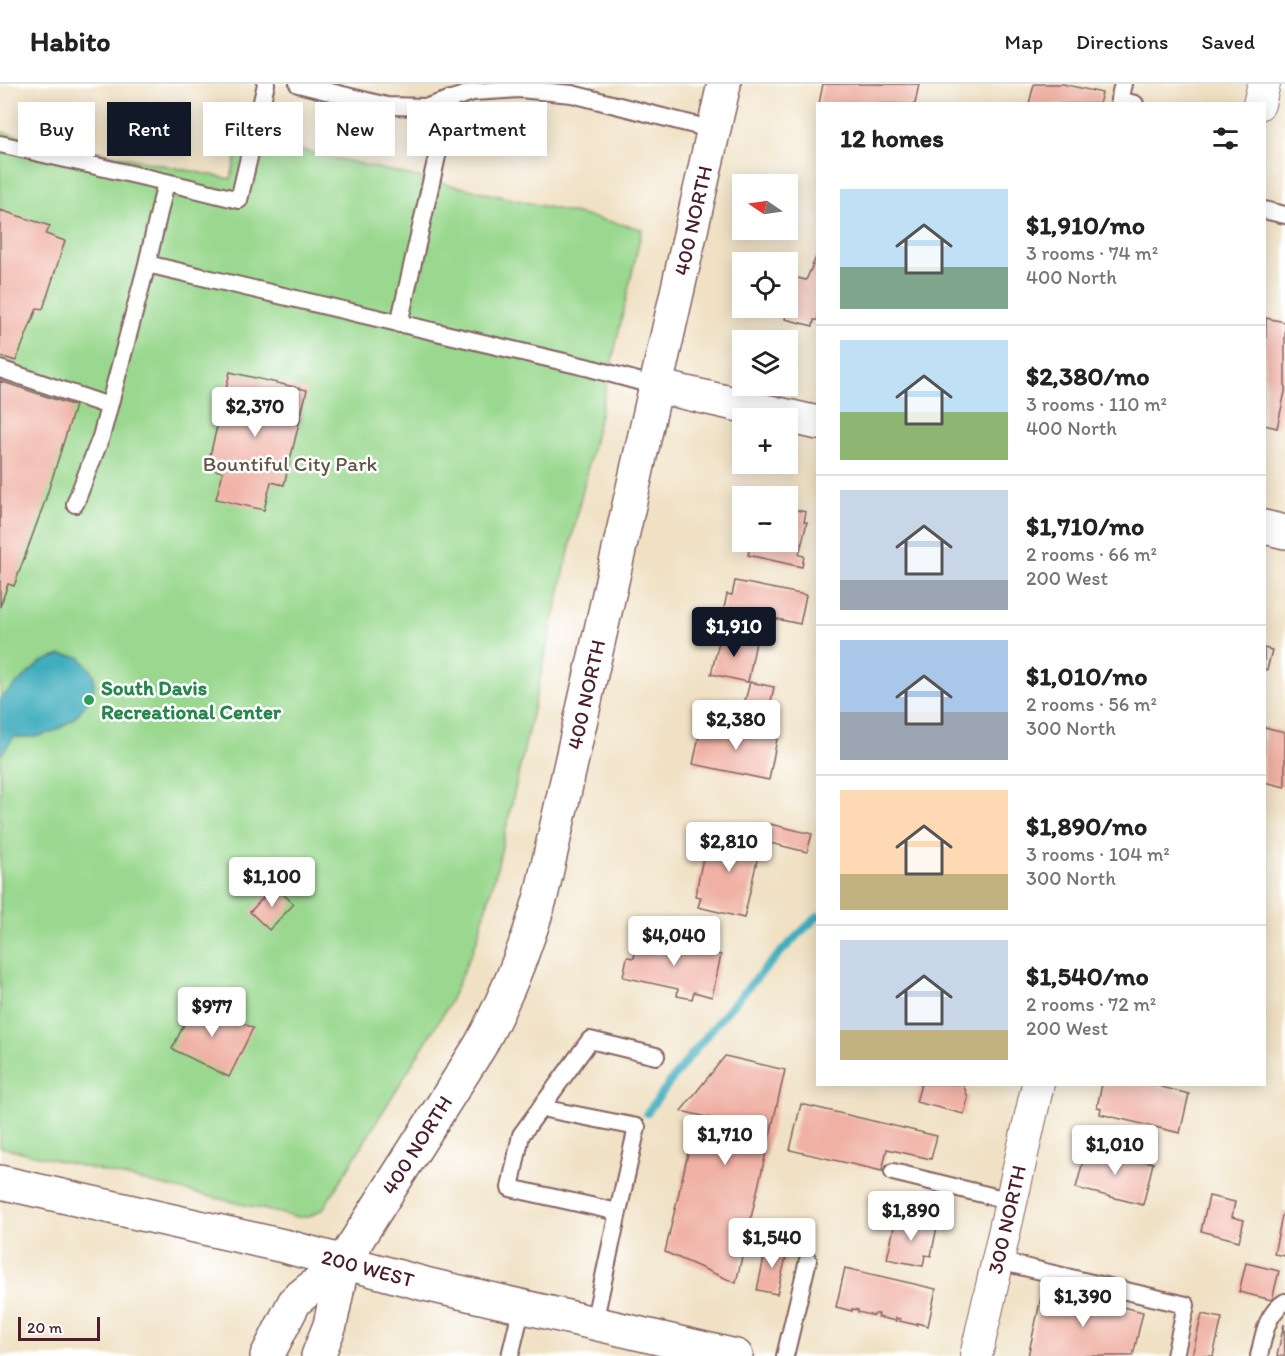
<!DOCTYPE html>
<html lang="en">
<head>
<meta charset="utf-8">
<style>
  :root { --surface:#fff; --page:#f2f2f2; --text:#222; --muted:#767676; --line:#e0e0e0; --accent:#111827 }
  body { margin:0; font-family:Itim,sans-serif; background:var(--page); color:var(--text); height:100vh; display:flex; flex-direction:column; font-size:22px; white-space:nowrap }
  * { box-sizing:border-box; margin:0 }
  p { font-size:20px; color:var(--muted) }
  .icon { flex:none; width:33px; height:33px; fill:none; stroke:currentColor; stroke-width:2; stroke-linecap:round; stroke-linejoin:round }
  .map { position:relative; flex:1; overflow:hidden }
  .panel { position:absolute; left:816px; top:18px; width:450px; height:984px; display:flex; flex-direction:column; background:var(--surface); border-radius:0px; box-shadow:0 3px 15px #0003 }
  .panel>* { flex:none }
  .top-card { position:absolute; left:18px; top:18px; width:570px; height:54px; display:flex; gap:12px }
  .needle { width:39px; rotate:283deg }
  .buttons { position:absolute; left:732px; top:90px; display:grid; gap:12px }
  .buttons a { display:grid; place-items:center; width:66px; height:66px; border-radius:0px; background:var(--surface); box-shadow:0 3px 15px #0003; font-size:30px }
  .scale { position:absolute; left:18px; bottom:15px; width:82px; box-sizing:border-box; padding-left:6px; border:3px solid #4a1f2b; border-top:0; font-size:16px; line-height:21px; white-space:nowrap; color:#4a1f2b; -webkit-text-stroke:4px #fff; paint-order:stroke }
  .price { position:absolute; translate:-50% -51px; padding:0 14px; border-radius:6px; background:#fff; color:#222; font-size:20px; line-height:39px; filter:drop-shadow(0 2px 3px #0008) }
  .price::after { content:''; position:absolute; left:50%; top:36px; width:18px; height:14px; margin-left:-9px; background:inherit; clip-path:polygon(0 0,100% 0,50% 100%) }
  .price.selected { background:var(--accent); color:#fff }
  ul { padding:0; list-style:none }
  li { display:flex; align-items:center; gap:18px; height:150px; padding:0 24px }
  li+li { border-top:2px solid var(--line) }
  li span { display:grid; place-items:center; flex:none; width:168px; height:120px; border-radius:0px; color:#555 }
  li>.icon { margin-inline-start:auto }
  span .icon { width:72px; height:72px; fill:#fffc; stroke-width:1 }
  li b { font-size:26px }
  h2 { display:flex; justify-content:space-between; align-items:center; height:72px; padding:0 24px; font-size:26px }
  .chip { padding:0 21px; border-radius:0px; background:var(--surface); box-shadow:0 3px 15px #0003; font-size:21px; line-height:54px }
  .chip.selected { background:var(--accent); color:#fff }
  header { display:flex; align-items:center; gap:36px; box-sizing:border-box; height:84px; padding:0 30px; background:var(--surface); border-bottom:2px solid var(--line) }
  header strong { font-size:28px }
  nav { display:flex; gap:33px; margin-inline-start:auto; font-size:21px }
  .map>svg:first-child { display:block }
  .green { fill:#99d88e; stroke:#727c5c; stroke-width:1.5 }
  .water { fill:#40adbe; stroke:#456674; stroke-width:1.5 }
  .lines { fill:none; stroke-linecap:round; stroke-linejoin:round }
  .stream { stroke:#40adbe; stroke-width:8 }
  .building { fill:#f0b1a4 }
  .lane-casing { stroke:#846361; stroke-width:20 }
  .street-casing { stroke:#846361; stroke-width:34 }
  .secondary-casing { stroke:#846361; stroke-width:36 }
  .lane { stroke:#fff; stroke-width:16 }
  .street { stroke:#fff; stroke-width:32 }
  .secondary { stroke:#fff; stroke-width:33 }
  .leisure-dot { fill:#2e9e5b; stroke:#fff; stroke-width:2 }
  .labels { text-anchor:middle; stroke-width:5; stroke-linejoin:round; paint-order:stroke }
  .street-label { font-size:21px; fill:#4a1f2b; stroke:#fff }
  .park-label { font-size:21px; fill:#625649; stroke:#fff }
  .leisure-label { font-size:21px; font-weight:bold; fill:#27864d; stroke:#fff; text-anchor:start }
</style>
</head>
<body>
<header>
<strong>Habito</strong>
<nav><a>Map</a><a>Directions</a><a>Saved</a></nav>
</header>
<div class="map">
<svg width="1285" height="1272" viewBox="0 0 1285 1272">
  <rect width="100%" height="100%" fill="#fff"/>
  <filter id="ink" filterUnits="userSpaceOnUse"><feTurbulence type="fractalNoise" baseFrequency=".0167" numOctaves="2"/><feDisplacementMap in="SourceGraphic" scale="12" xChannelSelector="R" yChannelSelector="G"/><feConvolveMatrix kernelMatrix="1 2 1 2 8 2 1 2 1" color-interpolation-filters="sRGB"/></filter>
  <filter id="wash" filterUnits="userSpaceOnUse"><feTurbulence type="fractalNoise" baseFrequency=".008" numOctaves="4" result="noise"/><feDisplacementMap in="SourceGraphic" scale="24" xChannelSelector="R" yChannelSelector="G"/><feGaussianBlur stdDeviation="1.35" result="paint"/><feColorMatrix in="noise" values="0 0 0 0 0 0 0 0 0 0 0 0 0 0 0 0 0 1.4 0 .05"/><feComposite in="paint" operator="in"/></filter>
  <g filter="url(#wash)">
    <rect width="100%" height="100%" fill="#f0e1c4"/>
    <path class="green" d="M0 48 231 95 240 52 642 145 497 784 477 856 448 922 323 1125 309 1133H296L0 1063Z"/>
    <path class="water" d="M61 571 80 573 94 590C94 596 94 604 93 609 92 613 88 618 85 621 69 645 42 656 14 653L0 672V615L41 578Z"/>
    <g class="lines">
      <path class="stream" d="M647 1029C698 959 754 891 818 832"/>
    </g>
    <g id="blocks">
      <path class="building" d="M823 0H919L915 20H819Z
        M1034 0H1063L1102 9 1099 20H1029Z
        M0 126 50 142 46 150 65 157 43 225 37 224 16 277 0 272Z
        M818 169V236H814L813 242 785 235 794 193 806 196Z
        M1266 234 1285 238V308L1277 344 1264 341Z
        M230 288 307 306 284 401 271 398 264 426 216 415 223 388 207 384Z
        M0 297 75 322 45 417 14 502 8 500 0 523Z
        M788 424 806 428 804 438H807L799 471 804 472 802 483 748 471 751 458H788Z
        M735 497 806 511 800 540 768 533 767 538 723 529 727 510 732 511Z
        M721 550 756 558 748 598 711 590Z
        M1264 564 1272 566 1267 586 1264 585Z
        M750 598 774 603 770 623 745 617Z
        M702 639 749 649 750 646 777 655 769 696 693 680Z
        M1264 643 1285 648V703L1264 698Z
        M770 740 812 750 807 768 766 758Z
        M717 744 762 754 744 834 698 823 701 813 695 812 703 774 710 775Z
        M274 802 294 820 269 846 250 828Z
        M639 852 721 871 712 913 694 908 692 915 677 912 678 905 623 893 627 873 634 874Z
        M196 916 253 944 229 993 172 965Z
        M725 972 785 986 736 1199 665 1168 693 1048 725 1056 729 1038 681 1027Z
        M921 1000H963L968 1014 964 1030 916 1018Z
        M1102 1000H1150L1189 1010 1180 1049 1100 1030 1101 1024 1097 1023Z
        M801 1020 937 1052 931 1075 887 1065 882 1087 790 1066Z
        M1087 1062 1153 1079 1143 1121 1076 1104Z
        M1209 1112 1235 1118 1232 1133 1244 1136 1239 1157 1201 1147Z
        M1283 1127 1285 1128V1172L1274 1170Z
        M896 1134 937 1143 931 1172 925 1171 923 1182 887 1175Z
        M767 1160 788 1165 777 1210 757 1206Z
        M1246 1179 1279 1187 1272 1216 1239 1208Z
        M845 1184 936 1205 928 1242 917 1239V1241L899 1237 900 1235 896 1234V1237L878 1233 879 1230H875L874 1232 858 1228V1226L852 1225V1227L836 1223Z
        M1043 1205 1088 1215 1086 1220 1097 1222 1098 1217 1143 1228 1133 1272H1028Z
        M1202 1230 1222 1234 1213 1272H1192Z
        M1284 1240 1285 1272H1277Z"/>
    </g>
  </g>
  <g filter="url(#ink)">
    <use href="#blocks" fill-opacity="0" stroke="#846361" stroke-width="1.5"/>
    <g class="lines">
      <defs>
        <path id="lane" d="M298 0 387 22 427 23 473 8 519 5 572 10 714 46
          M1123 0 1119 16 1135 20
          M0 60 166 98 147 180 590 284 656 302
          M166 98 239 116 266 0
          M1264 126 1285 131
          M399 240 450 15
          M0 285 109 322
          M75 420 101 353 147 180
          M541 1024 637 1043 618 1128
          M893 1088 1011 1117
          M998 1177 1186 1221 1175 1272
          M594 1239 618 1128 510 1104 521 1051 590 956 656 972
          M510 1272 522 1222
          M785 1272 808 1176
          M1259 1272C1264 1251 1266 1230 1285 1218"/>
        <g id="street">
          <path d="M1259 20 1264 0"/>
          <path id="s1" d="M976 1272 1038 1000"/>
        </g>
        <g id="secondary">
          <path d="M656 302 818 339"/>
          <path d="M1264 443 1285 448"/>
          <path id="s2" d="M0 1098 288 1163 425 1200 736 1272"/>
          <path id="s3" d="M267 1272 295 1217 343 1178 480 962C506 914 526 865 541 812L724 0"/>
          <path d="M318 1272 330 1241 343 1178"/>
        </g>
      </defs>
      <use href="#lane" class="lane-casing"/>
      <use href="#street" class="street-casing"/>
      <use href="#secondary" class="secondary-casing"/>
      <use href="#lane" class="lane"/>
      <use href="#street" class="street"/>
      <use href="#secondary" class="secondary"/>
    </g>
  </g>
  <circle class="leisure-dot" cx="89" cy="616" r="6"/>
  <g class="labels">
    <g class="street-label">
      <text dy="7" stroke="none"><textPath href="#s3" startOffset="1234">400 NORTH</textPath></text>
      <text dy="7" stroke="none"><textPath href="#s3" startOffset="748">400 NORTH</textPath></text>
      <text dy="7" stroke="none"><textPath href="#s3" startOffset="262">400 NORTH</textPath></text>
      <text dy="7" stroke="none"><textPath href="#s1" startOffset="140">300 NORTH</textPath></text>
      <text dy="7" stroke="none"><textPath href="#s2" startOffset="378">200 WEST</textPath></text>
    </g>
    <g class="park-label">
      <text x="290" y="387">Bountiful City Park</text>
    </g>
    <g class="leisure-label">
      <text x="101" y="611">South Davis<tspan x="101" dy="24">Recreational Center</tspan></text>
    </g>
  </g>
</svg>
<div class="buttons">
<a><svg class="needle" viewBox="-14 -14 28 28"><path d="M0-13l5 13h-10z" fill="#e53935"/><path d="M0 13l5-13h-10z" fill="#767676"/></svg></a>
<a><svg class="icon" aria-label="locate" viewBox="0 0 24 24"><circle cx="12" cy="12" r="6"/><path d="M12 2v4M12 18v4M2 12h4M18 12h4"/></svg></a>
<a><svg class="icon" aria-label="layers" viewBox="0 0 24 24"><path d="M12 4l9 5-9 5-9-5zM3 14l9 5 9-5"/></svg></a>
<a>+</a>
<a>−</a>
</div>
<div class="scale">20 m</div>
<b class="price" style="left:255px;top:354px">$2,370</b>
<b class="price selected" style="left:734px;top:574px">$1,910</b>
<b class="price" style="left:736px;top:667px">$2,380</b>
<b class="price" style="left:729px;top:789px">$2,810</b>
<b class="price" style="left:272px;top:824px">$1,100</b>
<b class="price" style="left:674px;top:883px">$4,040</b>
<b class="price" style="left:212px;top:954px">$977</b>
<b class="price" style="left:725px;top:1082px">$1,710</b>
<b class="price" style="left:1115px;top:1092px">$1,010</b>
<b class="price" style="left:911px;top:1158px">$1,890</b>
<b class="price" style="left:772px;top:1185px">$1,540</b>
<b class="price" style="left:1083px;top:1244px">$1,390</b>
<div class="top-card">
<a class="chip">Buy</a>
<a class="chip selected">Rent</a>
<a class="chip">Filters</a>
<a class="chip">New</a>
<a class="chip">Apartment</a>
</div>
<section class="panel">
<h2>12 homes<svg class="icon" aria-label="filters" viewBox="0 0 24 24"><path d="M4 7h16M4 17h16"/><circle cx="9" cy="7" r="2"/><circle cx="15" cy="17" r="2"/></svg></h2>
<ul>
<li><span style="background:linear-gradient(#bfe0f5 65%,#7fa58c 0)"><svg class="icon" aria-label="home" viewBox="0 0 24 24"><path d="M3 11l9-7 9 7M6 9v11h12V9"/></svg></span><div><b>$1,910/mo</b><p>3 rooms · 74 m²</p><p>400 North</p></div></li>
<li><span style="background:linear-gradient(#bfe0f5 60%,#8fb573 0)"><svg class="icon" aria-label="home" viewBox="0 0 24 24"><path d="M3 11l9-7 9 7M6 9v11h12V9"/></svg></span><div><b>$2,380/mo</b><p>3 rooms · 110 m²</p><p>400 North</p></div></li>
<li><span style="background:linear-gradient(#c9d6e8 75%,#9aa5b1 0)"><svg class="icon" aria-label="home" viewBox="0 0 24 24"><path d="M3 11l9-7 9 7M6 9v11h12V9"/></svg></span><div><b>$1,710/mo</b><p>2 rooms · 66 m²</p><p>200 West</p></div></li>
<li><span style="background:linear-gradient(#a9c7e8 60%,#9aa5b1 0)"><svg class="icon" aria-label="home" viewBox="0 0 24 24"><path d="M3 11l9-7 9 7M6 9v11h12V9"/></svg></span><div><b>$1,010/mo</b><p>2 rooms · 56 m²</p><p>300 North</p></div></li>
<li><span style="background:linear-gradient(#ffd9b3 70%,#c2b280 0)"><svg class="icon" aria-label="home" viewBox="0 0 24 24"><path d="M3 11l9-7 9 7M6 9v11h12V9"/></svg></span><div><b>$1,890/mo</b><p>3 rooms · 104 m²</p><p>300 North</p></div></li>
<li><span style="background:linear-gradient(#c9d6e8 75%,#c2b280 0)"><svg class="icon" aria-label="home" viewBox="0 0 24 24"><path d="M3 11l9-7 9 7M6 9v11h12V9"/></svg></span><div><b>$1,540/mo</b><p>2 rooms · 72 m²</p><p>200 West</p></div></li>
</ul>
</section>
</div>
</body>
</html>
